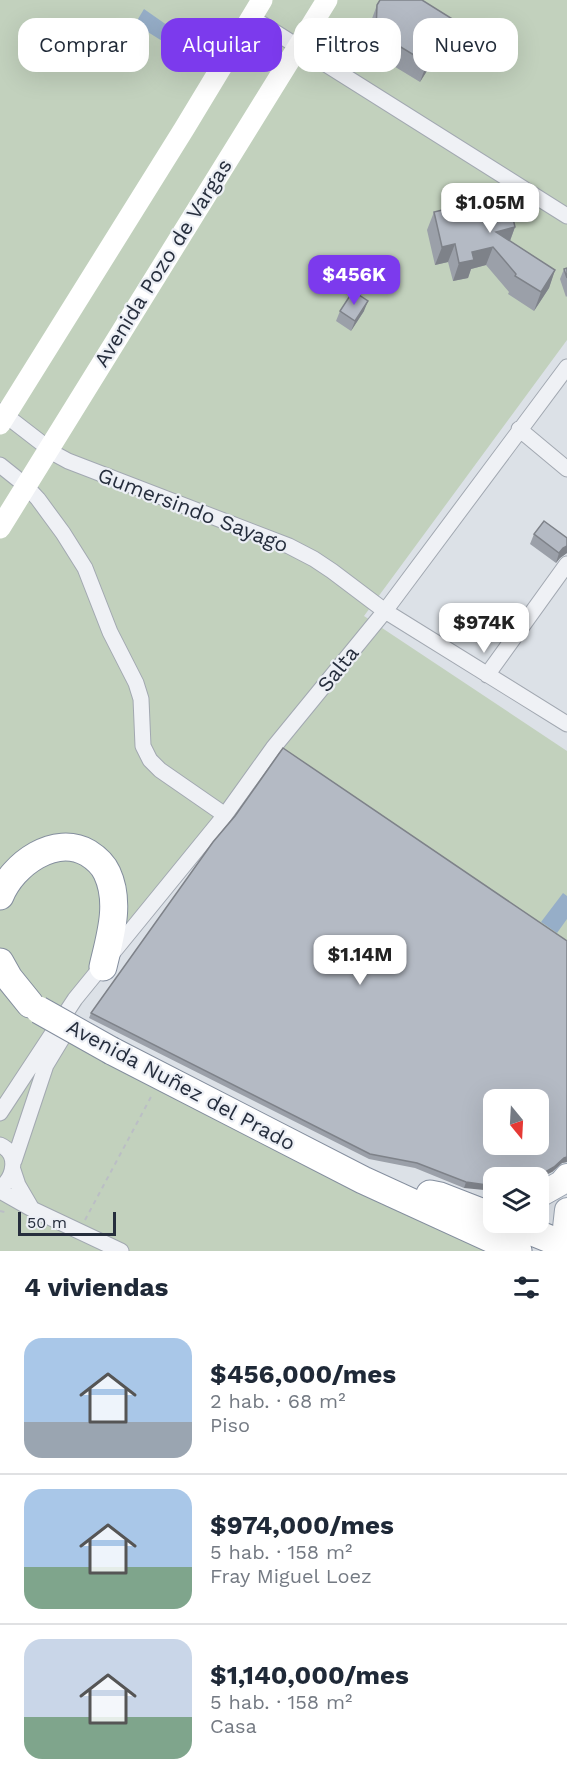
<!DOCTYPE html>
<html lang="es">
<head>
<meta charset="utf-8">
<style>
  :root { --surface:#fff; --page:#f2f2f3; --text:#1f2937; --muted:#747a83; --line:#e0e1e3; --accent:#7c3aed }
  body { margin:0; font-family:"Work Sans",sans-serif; background:var(--page); color:var(--text); height:100vh; display:flex; flex-direction:column; font-size:22px; white-space:nowrap }
  * { box-sizing:border-box; margin:0 }
  p { font-size:20px; color:var(--muted) }
  .icon { flex:none; width:33px; height:33px; fill:none; stroke:currentColor; stroke-width:2; stroke-linecap:round; stroke-linejoin:round }
  .map { position:relative; height:1251px; overflow:hidden }
  .drawer { display:flex; flex-direction:column; background:var(--surface); flex:1 }
  .drawer>* { flex:none }
  .banner { position:absolute; left:18px; top:18px; width:531px; height:54px; display:flex; gap:12px }
  .needle { width:39px; rotate:162deg }
  .buttons { position:absolute; left:483px; top:1089px; display:grid; gap:12px }
  .buttons a { display:grid; place-items:center; width:66px; height:66px; border-radius:12px; background:var(--surface); box-shadow:0 6px 24px #0002; font-size:30px }
  .scale { position:absolute; left:18px; bottom:15px; width:98px; box-sizing:border-box; padding-left:6px; border:3px solid #262e3d; border-top:0; font-size:16px; line-height:21px; white-space:nowrap; color:#262e3d; -webkit-text-stroke:4px #eceff5; paint-order:stroke }
  .price { position:absolute; translate:-50% -51px; padding:0 14px; border-radius:12px; background:#fff; color:#222; font-size:20px; line-height:39px; filter:drop-shadow(0 2px 3px #0008) }
  .price::after { content:''; position:absolute; left:50%; top:36px; width:18px; height:14px; margin-left:-9px; background:inherit; clip-path:polygon(0 0,100% 0,50% 100%) }
  .price.current { background:var(--accent); color:#fff }
  ul { padding:0; list-style:none }
  li { display:flex; align-items:center; gap:18px; height:150px; padding:0 24px }
  li+li { border-top:2px solid var(--line) }
  li span { display:grid; place-items:center; flex:none; width:168px; height:120px; border-radius:18px; color:#555 }
  li>.icon { margin-inline-start:auto }
  span .icon { width:72px; height:72px; fill:#fffc; stroke-width:1 }
  li b { font-size:26px }
  h2 { display:flex; justify-content:space-between; align-items:center; height:72px; padding:0 24px; font-size:26px }
  .pill { padding:0 21px; border-radius:18px; background:var(--surface); box-shadow:0 6px 24px #0002; font-size:21px; line-height:54px }
  .pill.current { background:var(--accent); color:#fff }
  .map>svg:first-child { display:block }
  .green { fill:#c2d1bd }
  .water { fill:#96aec8 }
  .lines { fill:none; stroke-linecap:round; stroke-linejoin:round }
  .street-casing { stroke:#a2a8b1; stroke-width:17 }
  .primary-casing { stroke:#9ba5b3; stroke-width:26 }
  .highway-casing { stroke:#848e9e; stroke-width:29 }
  .path { stroke:#bbbec5; stroke-width:2; stroke-dasharray:4.5 4.5; stroke-linecap:butt }
  .street { stroke:#eff1f5; stroke-width:15 }
  .secondary { stroke:#fff; stroke-width:21 }
  .primary { stroke:#fff; stroke-width:24 }
  .highway { stroke:#fff; stroke-width:27 }
  .highway-bridge-casing { stroke:#848e9e; stroke-width:29; stroke-linecap:butt }
  .highway-bridge { stroke:#fff; stroke-width:27 }
  .wall { fill:#9ba0a9 }
  .shaded-wall { fill:#7e8289 }
  .building { fill:#b4bac4; stroke:#7e8289; stroke-width:1.5; fill-rule:evenodd }
  .labels { text-anchor:middle; stroke-width:4.5; stroke-linejoin:round; paint-order:stroke }
  .street-label { font-size:21px; fill:#262e3d; stroke:#eceff5 }
</style>
</head>
<body>
<div class="map">
<svg width="567" height="1251" viewBox="0 0 567 1251">
  <rect width="100%" height="100%" fill="#dce1e7"/>
  <path class="green" d="M0 0H567V340L364 616 567 751V947L273 748 45 1030 498 1251H0Z"/>
  <path class="water" d="M144 9 174 30 167 44 135 24Z
    M563 893 567 896V919L557 933 541 922Z"/>
  <g class="lines">
    <defs>
      <path id="street" d="M251 17 567 216
        M0 411 57 455 68 461 289 546 314 559 332 571 385 611 567 724
        M519 429 567 469
        M0 465 25 485 38 499 63 533 85 568 110 632 136 683 141 699 143 746 150 760 160 770 225 815
        M487 675 567 564
        M0 1113 75 999 225 815 273 748 385 611 567 367
        M0 1145C19 1153 15 1177 0 1188
        M14 1161 46 1065 72 1022
        M13 1170 18 1185 32 1209
        M0 1191 32 1209 121 1251"/>
      <path id="primary" d="M538 1196 561 1183 567 1176
        M567 1210 565 1228 567 1244"/>
      <path id="highway" d="M0 896C13 864 55 834 88 853 96 858 103 864 107 873 121 903 110 937 103 967
        M0 962 9 978 30 1004
        M112 1051 363 1180 518 1251
        M430 1194 440 1196 494 1217
        M508 1222 567 1246"/>
    </defs>
    <use href="#street" class="street-casing"/>
    <use href="#primary" class="primary-casing"/>
    <use href="#highway" class="highway-casing"/>
    <path class="path" d="M0 1211 8 1213
      M85 1220 152 1095"/>
    <use href="#street" class="street"/>
    <path class="secondary" d="M0 424 184 129 262 0
      M0 528 327 0"/>
    <use href="#primary" class="primary"/>
    <use href="#highway" class="highway"/>
    <defs>
      <path id="highway-bridge" d="M39 1010 112 1051"/>
    </defs>
    <use href="#highway-bridge" class="highway-bridge-casing"/>
    <use href="#highway-bridge" class="highway-bridge"/>
  </g>
  <path class="wall" d="M377 5 447 39 420 82 369 51 370 24Z
    M473 191 515 227 510 241 555 270 549 288 534 311 508 294 509 292 486 265 471 269 468 278 453 281 448 262 435 265 427 230 434 212 468 204Z
    M567 268V296L566 297 560 279 564 269Z
    M340 311H364L351 331 336 321Z
    M534 534 567 538V553L560 558 556 563 530 544Z
    M567 941V1162L562 1163 552 1172 464 1188 415 1168 369 1159 89 1018 91 1013Z"/>
  <path class="shaded-wall" d="M454 20 447 39 420 82 427 63Z
    M515 227 508 246 493 247 486 265 471 269 468 278 453 281 459 263 496 232Z
    M455 244 448 262 435 265 442 247Z
    M555 270 549 288 534 311 541 292Z
    M368 301 364 311 351 331 355 321Z
    M567 546V553L560 558 556 563 559 553 563 548Z
    M567 1157V1162L562 1163 552 1172 538 1179V1178H535L564 1158Z
    M466 1182 494 1186V1191L464 1188Z"/>
  <path class="building" d="M380 0H422L454 20 427 63 376 32 377 5Z
    M505 184 515 227 496 232 555 270 541 292 515 276 516 274 493 247 472 252 474 260 459 263 455 244 442 247 434 212 475 202 473 191Z
    M567 268V278L564 269Z
    M353 291 368 301 355 321 340 311Z
    M544 521 567 538V546L563 548 559 553 534 534Z
    M283 748 567 941V1157L564 1158 554 1167 535 1178H494V1186L466 1182 417 1163 370 1154 91 1013 213 842 235 816ZM494 1100H538V1144H494Z"/>
  <g class="labels">
    <g class="street-label">
      <text transform="translate(163 263) rotate(-58)" y="7">Avenida Pozo de Vargas</text>
      <text transform="translate(193 510) rotate(21)" y="7">Gumersindo Sayago</text>
      <text transform="translate(338 669) rotate(-51)" y="7">Salta</text>
      <text transform="translate(181 1085) rotate(28)" y="7">Avenida Nuñez del Prado</text>
    </g>
  </g>
</svg>
<div class="buttons">
<a><svg class="needle" viewBox="-14 -14 28 28"><path d="M0-13l5 13h-10z" fill="#e53935"/><path d="M0 13l5-13h-10z" fill="#747a83"/></svg></a>
<a><svg class="icon" aria-label="layers" viewBox="0 0 24 24"><path d="M12 4l9 5-9 5-9-5zM3 14l9 5 9-5"/></svg></a>
</div>
<div class="scale">50 m</div>
<b class="price" style="left:490px;top:234px">$1.05M</b>
<b class="price current" style="left:354px;top:306px">$456K</b>
<b class="price" style="left:484px;top:654px">$974K</b>
<b class="price" style="left:360px;top:986px">$1.14M</b>
<div class="banner">
<a class="pill">Comprar</a>
<a class="pill current">Alquilar</a>
<a class="pill">Filtros</a>
<a class="pill">Nuevo</a>
</div>
</div>
<section class="drawer">
<h2>4 viviendas<svg class="icon" aria-label="filters" viewBox="0 0 24 24"><path d="M4 7h16M4 17h16"/><circle cx="9" cy="7" r="2"/><circle cx="15" cy="17" r="2"/></svg></h2>
<ul>
<li><span style="background:linear-gradient(#a9c7e8 70%,#9aa5b1 0)"><svg class="icon" aria-label="home" viewBox="0 0 24 24"><path d="M3 11l9-7 9 7M6 9v11h12V9"/></svg></span><div><b>$456,000/mes</b><p>2 hab. · 68 m²</p><p>Piso</p></div></li>
<li><span style="background:linear-gradient(#a9c7e8 65%,#7fa58c 0)"><svg class="icon" aria-label="home" viewBox="0 0 24 24"><path d="M3 11l9-7 9 7M6 9v11h12V9"/></svg></span><div><b>$974,000/mes</b><p>5 hab. · 158 m²</p><p>Fray Miguel Loez</p></div></li>
<li><span style="background:linear-gradient(#c9d6e8 65%,#7fa58c 0)"><svg class="icon" aria-label="home" viewBox="0 0 24 24"><path d="M3 11l9-7 9 7M6 9v11h12V9"/></svg></span><div><b>$1,140,000/mes</b><p>5 hab. · 158 m²</p><p>Casa</p></div></li>
</ul>
</section>
</body>
</html>
